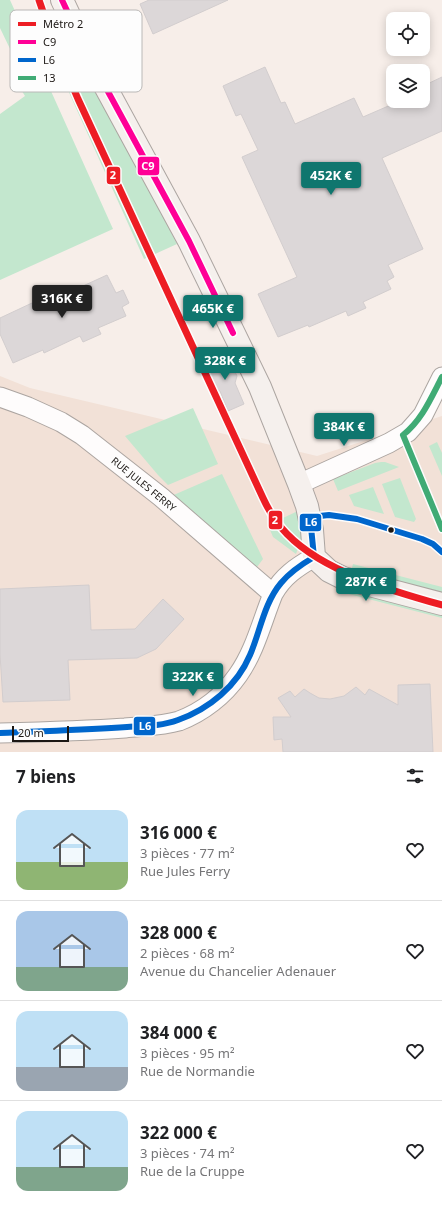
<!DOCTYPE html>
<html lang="fr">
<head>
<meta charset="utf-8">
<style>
  :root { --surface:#fff; --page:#f2f2f2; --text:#202124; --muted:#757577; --line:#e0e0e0; --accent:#0f766e }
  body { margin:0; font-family:"Noto Sans",sans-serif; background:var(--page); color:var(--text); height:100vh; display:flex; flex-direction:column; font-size:15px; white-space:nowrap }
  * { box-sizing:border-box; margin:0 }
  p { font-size:13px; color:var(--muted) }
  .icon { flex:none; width:22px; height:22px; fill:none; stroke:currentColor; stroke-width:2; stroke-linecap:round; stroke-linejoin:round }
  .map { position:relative; height:752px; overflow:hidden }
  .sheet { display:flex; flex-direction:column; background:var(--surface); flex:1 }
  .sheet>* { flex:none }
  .fabs { position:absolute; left:386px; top:12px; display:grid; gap:8px }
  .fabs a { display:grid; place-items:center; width:44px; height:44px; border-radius:8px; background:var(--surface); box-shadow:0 2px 10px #0003; font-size:20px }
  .scale { position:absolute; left:12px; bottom:10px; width:57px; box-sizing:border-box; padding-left:4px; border:2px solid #1c1714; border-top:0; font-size:11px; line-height:14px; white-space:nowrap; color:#1c1714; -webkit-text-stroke:3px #fdfdfd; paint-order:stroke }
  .price { position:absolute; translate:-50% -34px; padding:0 9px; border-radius:4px; background:var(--accent); color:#fff; font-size:13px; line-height:26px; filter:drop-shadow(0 1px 2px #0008) }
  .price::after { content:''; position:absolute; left:50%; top:24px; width:12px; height:9px; margin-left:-6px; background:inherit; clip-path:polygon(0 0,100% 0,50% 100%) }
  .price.active { background:#222; color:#fff }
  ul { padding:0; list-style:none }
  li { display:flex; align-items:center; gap:12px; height:100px; padding:0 16px }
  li+li { border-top:1px solid var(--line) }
  li span { display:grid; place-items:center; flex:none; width:112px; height:80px; border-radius:12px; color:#555 }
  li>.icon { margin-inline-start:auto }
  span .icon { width:48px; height:48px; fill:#fffc; stroke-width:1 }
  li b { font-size:17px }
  h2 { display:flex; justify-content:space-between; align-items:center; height:48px; padding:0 16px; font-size:17px }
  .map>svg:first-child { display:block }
  .built { fill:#f2e1d7 }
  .green { fill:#c3e7ce }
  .building { fill:#dcd7d8; stroke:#d2cdce }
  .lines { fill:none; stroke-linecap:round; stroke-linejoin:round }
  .street-casing { stroke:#aca5a1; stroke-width:21 }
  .secondary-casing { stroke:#aca5a1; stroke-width:24 }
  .street { stroke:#fefcfc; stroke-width:19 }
  .secondary { stroke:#f5f0ed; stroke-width:22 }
  .bus-1-casing { stroke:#fdfdfd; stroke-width:9 }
  .bus-2-casing { stroke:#fdfdfd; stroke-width:9 }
  .bus-3-casing { stroke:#fdfdfd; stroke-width:9 }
  .bus-1 { stroke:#ff0096; stroke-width:6 }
  .bus-2 { stroke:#06c; stroke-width:6 }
  .bus-3 { stroke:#40ab75; stroke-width:6 }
  .metro-1-casing { stroke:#fdfdfd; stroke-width:10 }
  .metro-1 { stroke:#ed1d24; stroke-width:7 }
  .bus-dot { fill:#1c1714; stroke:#fdfdfd; stroke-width:1.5 }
  .labels { text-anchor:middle; stroke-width:3.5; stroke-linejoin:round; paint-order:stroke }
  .street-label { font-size:10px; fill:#1c1714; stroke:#fdfdfd }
  .key { fill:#fdfdfd; stroke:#bab8b7; stroke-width:1 }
  .key-label { font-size:11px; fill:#1c1714 }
  .line-badge { stroke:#fdfdfd; stroke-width:1.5 }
  .badge-label { font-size:11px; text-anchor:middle; font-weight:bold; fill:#fff }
</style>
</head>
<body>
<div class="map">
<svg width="442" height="752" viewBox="0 0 442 752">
  <rect width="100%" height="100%" fill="#f7eee9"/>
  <path class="built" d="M0 376 30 388 317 456 442 416V752H0Z"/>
  <path class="green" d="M0 0H10L113 229 0 280V114L25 96 15 80 16 68 13 55 0 28Z
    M89 67 177 244 144 259 67 88Z
    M193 408 218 464 168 485 158 475 125 436Z
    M437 442 442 453V476L429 446Z
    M381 462H385L399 467 338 491 333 479 375 463Z
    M222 474 263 559 254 571 169 497Z
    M400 478 416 519 414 522 395 517 382 484Z
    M373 487 384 514 354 506 349 495Z
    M300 510 302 537 296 554 273 537 268 525Z
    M353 564 442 587V595L351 571Z
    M346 589 442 613V618L345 593Z"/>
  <path class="building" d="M149 0H228L153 34 140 4Z
    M265 67 281 103 285 102 295 124 354 98 363 117 400 101H423V86L442 77V131L382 158 423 249 388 265 394 277 387 281 391 289 363 302 366 308 348 316 346 311 309 327 308 325 278 337 258 294 297 277 242 157 258 150 241 114 236 116 223 86Z
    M107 275 116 293 123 290 129 303 122 307 126 316 98 328 101 334 83 342 80 336 44 353 43 350 13 363 0 334V318L32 303 35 308Z
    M216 347 223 361 231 364 237 376 235 383 244 404 228 411 220 391 213 388 207 376Z
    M89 585 91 630 135 629 163 599 184 619 156 649 137 658 68 660 70 700 3 702 0 654V589Z
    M430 684 433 752H283L282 739 274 740 273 717H291L278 698 290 691 295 697 304 689 310 693 319 698 330 699 344 696 356 687 365 695 369 689 398 705V685Z"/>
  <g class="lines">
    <defs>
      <path id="street" d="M0 397 28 407 61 422 82 435 161 497 273 594
        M299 484 389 443 408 432 416 423 423 415 442 377
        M0 733C42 732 83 731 125 728 143 726 162 726 179 721 203 712 224 695 238 675 255 651 262 621 273 594 283 576 297 567 314 557"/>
      <path id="secondary" d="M62 0 86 51 189 241 260 387 299 484 307 506 312 530 314 557 329 571 343 578 442 604"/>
    </defs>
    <use href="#street" class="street-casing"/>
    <use href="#secondary" class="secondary-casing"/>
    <use href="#street" class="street"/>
    <use href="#secondary" class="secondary"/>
    <defs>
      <path id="bus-1" d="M62 0 86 51 189 241 233 333"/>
      <path id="bus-2" d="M0 733C42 731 85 730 127 727 144 726 162 726 178 720 209 709 237 686 250 655 260 632 264 603 281 583 290 572 302 564 314 557L310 517 329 515 357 519 422 539 433 544 442 552"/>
      <path id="bus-3" d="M403 435 442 529
        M403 435C422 420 431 398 442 377"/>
    </defs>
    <use href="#bus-1" class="bus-1-casing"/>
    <use href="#bus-2" class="bus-2-casing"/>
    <use href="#bus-3" class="bus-3-casing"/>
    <use href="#bus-1" class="bus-1"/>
    <use href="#bus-2" class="bus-2"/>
    <use href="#bus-3" class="bus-3"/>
    <defs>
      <path id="metro-1" d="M39 0 52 38 78 99 263 498C269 511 276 523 287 534 324 572 392 591 442 605"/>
    </defs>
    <use href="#metro-1" class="metro-1-casing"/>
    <use href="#metro-1" class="metro-1"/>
  </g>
  <circle class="bus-dot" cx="391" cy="530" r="3.5"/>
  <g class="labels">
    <g class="street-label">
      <text transform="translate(144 484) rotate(39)" y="4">RUE JULES FERRY</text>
    </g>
  </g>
  <rect x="10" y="10" width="132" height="82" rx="6" class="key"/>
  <rect x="18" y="22" width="18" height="4" fill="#ed1d24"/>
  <rect x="18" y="40" width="18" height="4" fill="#ff0096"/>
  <rect x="18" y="58" width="18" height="4" fill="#06c"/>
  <rect x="18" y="76" width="18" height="4" fill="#40ab75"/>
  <g class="key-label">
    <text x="43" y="28">Métro 2</text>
    <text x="43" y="46">C9</text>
    <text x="43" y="64">L6</text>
    <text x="43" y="82">13</text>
  </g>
  <g class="line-badge">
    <rect x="137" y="156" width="23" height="20" rx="4" fill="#ff0096"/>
    <rect x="106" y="166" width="15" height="19" rx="4" fill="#ed1d24"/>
    <rect x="268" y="510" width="15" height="20" rx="4" fill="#ed1d24"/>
    <rect x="299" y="513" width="23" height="19" rx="4" fill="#06c"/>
    <rect x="133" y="716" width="23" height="20" rx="4" fill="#06c"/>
  </g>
  <g class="badge-label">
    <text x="148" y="170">C9</text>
    <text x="113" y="179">2</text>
    <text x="275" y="524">2</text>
    <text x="311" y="526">L6</text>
    <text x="145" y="730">L6</text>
  </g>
</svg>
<div class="fabs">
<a><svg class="icon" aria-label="locate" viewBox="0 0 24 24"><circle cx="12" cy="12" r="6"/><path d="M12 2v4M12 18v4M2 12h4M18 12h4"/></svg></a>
<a><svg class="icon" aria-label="layers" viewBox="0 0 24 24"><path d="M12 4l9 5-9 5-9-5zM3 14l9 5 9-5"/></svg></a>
</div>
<div class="scale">20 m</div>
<b class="price" style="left:331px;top:196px">452K €</b>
<b class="price active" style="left:62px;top:319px">316K €</b>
<b class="price" style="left:213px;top:329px">465K €</b>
<b class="price" style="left:225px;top:381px">328K €</b>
<b class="price" style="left:344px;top:447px">384K €</b>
<b class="price" style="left:366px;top:602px">287K €</b>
<b class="price" style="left:193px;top:697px">322K €</b>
</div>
<section class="sheet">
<h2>7 biens<svg class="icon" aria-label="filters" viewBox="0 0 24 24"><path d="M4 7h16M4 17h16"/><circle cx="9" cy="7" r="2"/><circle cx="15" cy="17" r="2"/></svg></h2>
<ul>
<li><span style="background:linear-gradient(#bfe0f5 65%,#8fb573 0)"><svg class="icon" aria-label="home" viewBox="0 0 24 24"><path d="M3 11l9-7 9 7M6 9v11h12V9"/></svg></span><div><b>316 000 €</b><p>3 pièces · 77 m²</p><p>Rue Jules Ferry</p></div><svg class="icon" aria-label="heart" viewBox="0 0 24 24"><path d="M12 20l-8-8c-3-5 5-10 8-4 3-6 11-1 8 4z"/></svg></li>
<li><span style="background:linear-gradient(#a9c7e8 70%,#7fa58c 0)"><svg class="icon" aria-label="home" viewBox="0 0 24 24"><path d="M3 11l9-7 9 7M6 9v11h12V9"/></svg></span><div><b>328 000 €</b><p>2 pièces · 68 m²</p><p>Avenue du Chancelier Adenauer</p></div><svg class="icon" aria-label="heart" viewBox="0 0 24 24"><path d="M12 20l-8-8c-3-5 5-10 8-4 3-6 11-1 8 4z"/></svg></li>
<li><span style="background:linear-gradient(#bfe0f5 70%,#9aa5b1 0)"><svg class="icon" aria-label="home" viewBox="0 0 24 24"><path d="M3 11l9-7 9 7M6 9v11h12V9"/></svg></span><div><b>384 000 €</b><p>3 pièces · 95 m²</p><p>Rue de Normandie</p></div><svg class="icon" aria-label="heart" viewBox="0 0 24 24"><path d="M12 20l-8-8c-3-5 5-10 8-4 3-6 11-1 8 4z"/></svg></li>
<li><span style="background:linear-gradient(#bfe0f5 70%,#7fa58c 0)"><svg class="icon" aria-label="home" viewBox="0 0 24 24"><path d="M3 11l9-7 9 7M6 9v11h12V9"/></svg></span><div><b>322 000 €</b><p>3 pièces · 74 m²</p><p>Rue de la Cruppe</p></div><svg class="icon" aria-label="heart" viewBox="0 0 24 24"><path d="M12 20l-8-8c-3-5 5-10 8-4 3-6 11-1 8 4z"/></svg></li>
</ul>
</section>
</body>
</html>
